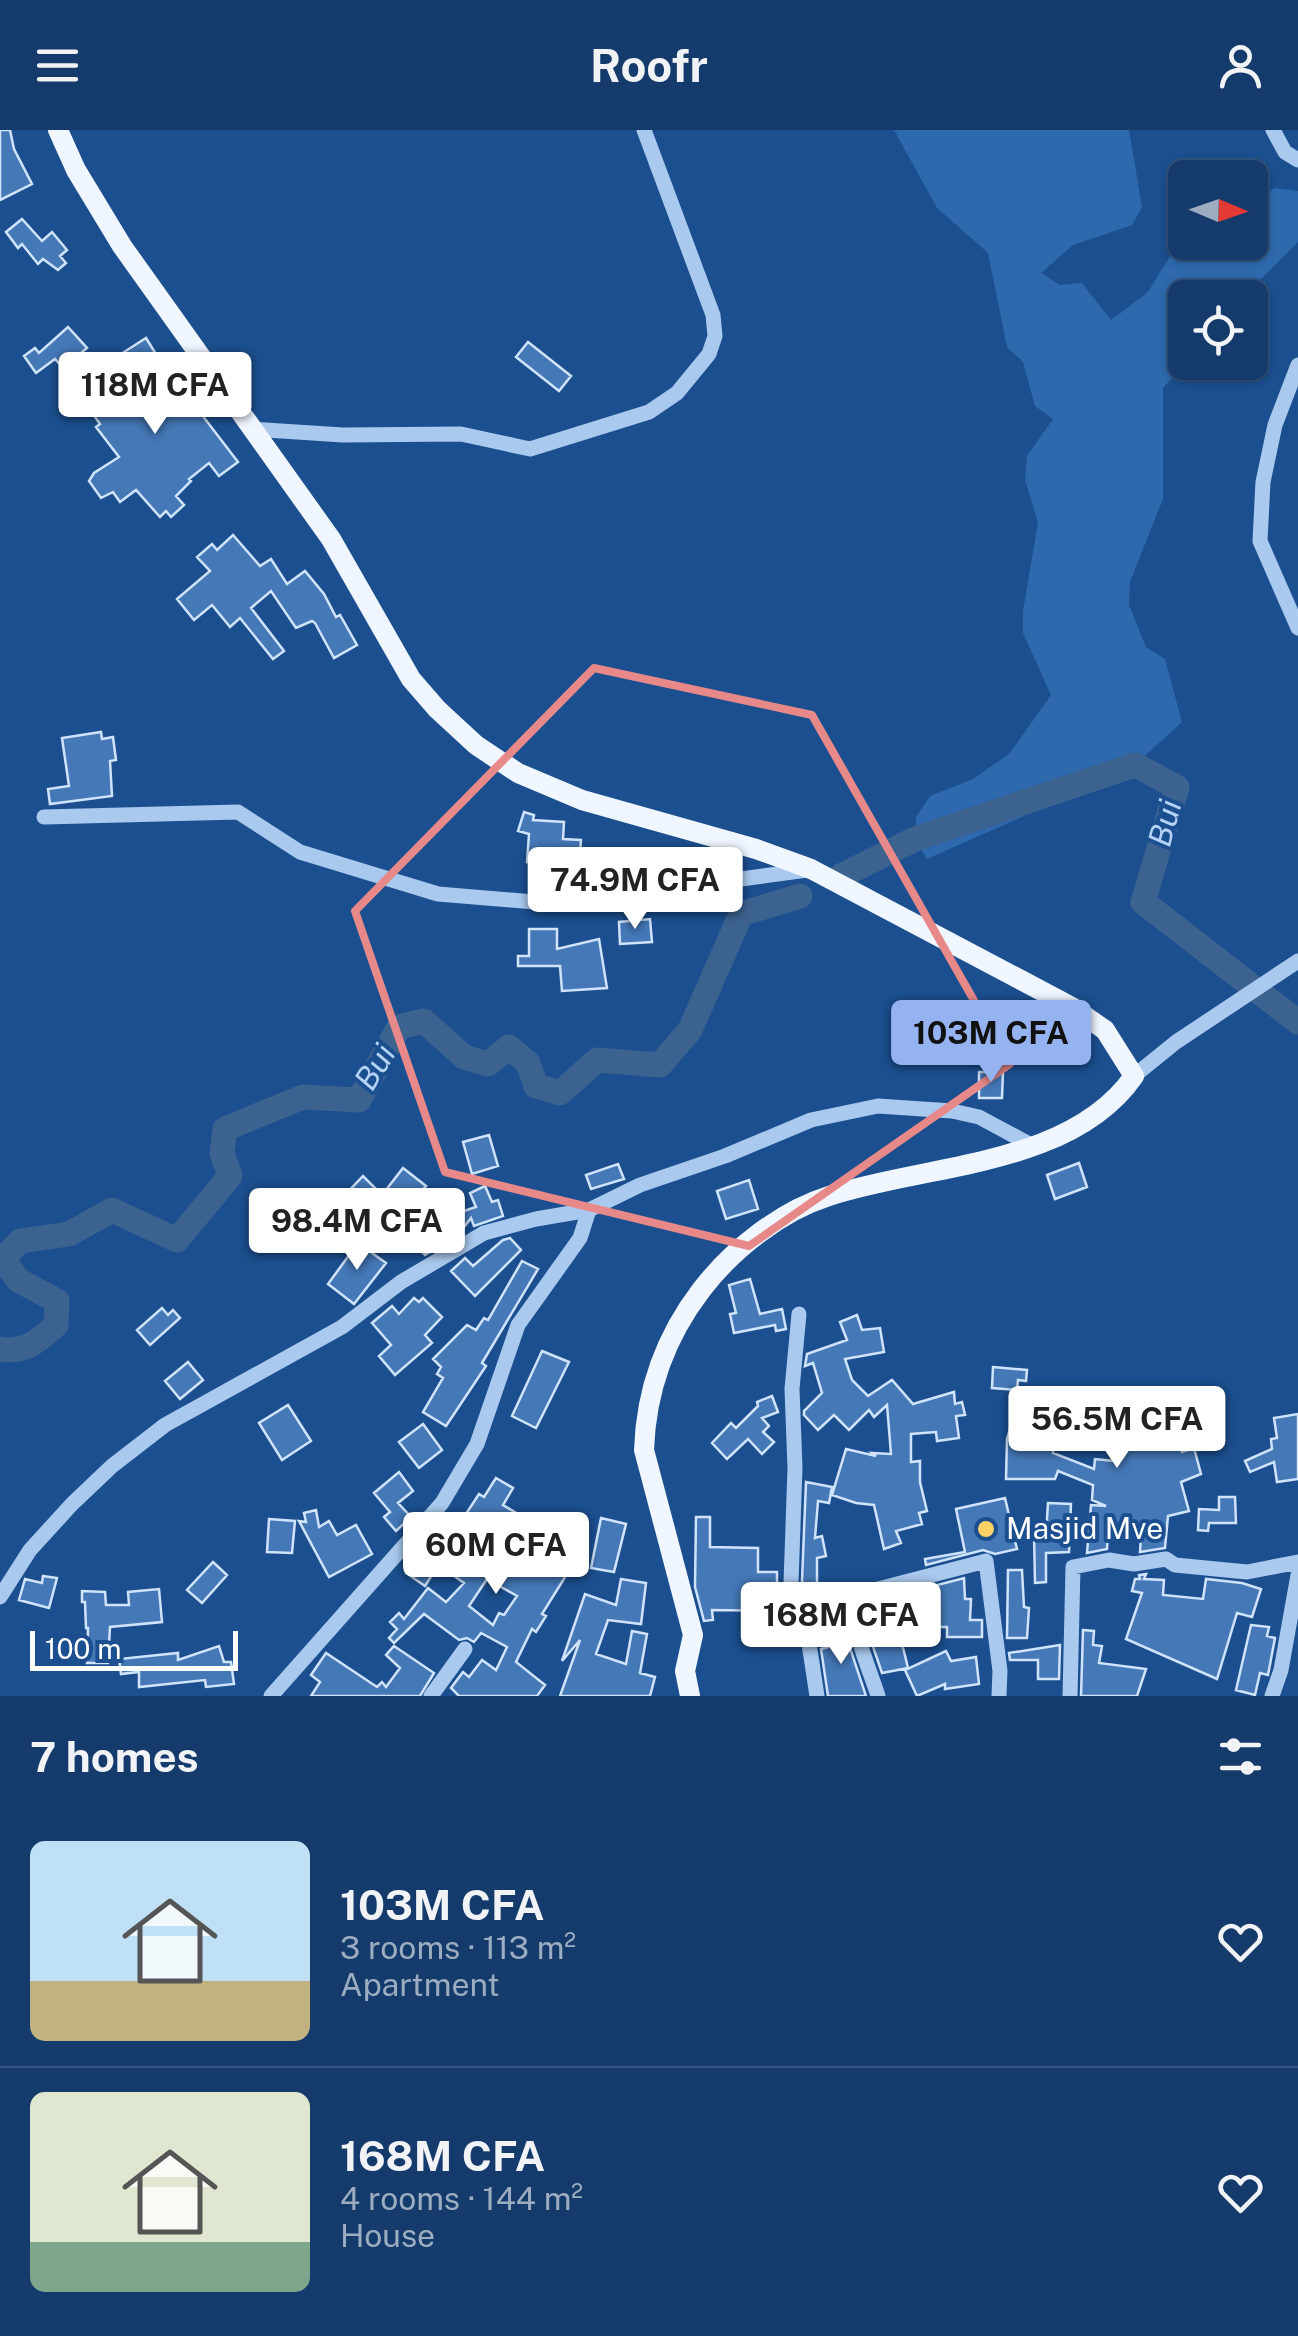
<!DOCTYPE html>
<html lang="en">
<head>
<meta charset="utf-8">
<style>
  :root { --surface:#143b6b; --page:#214673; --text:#f1f3f6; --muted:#9dadc1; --line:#33557e; --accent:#95b2f1 }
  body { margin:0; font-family:"Public Sans",sans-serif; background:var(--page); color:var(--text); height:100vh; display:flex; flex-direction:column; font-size:38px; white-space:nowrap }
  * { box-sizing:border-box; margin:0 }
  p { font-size:32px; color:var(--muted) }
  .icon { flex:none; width:55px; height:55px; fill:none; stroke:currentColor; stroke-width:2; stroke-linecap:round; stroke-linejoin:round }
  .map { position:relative; height:1566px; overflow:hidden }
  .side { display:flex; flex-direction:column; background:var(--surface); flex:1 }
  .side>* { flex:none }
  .needle { width:65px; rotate:92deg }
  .fabs { position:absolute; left:1168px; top:30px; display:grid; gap:20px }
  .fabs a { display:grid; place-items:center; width:100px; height:100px; border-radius:15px; background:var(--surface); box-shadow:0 2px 8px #0004,0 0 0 2px var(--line); font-size:50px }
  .scale { position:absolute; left:30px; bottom:25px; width:208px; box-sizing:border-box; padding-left:10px; border:5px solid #fff; border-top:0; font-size:28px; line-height:35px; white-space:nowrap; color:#fff; -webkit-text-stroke:8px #1b4f8f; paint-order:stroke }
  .price { position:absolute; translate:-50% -85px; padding:0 22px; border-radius:10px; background:#fff; color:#222; font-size:32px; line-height:65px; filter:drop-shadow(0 2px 5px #0008) }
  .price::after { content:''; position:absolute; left:50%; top:60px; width:30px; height:22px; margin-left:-15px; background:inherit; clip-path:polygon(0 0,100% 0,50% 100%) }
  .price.active { background:var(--accent); color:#111 }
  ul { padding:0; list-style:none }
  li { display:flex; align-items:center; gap:30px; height:250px; padding:0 30px }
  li+li { border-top:2px solid var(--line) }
  li span { display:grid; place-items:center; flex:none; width:280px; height:200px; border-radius:15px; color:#555 }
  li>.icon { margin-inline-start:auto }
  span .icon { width:120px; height:120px; fill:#fffc; stroke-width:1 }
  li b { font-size:42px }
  h2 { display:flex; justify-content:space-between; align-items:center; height:120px; padding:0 30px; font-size:42px }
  header { display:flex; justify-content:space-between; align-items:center; height:130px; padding:0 30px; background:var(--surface); font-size:45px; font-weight:700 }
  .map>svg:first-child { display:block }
  .green { fill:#2e69ad }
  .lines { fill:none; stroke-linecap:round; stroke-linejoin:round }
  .river { stroke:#3c6290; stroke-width:25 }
  .building { fill:#4478b7; stroke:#cfe3fa; stroke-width:2.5; fill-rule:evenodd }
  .minor { stroke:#a9c9ee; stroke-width:15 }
  .major { stroke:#f0f6ff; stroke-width:20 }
  .marked { fill:none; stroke:#e88989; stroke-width:8; stroke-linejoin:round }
  .poi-dot { fill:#ffd166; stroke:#1b4f8f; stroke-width:4 }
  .labels { text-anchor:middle; stroke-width:8; stroke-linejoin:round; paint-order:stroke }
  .poi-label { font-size:30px; fill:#fff; stroke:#1b4f8f; text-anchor:start }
  .water-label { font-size:32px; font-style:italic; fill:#b5d3f5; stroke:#1b4f8f }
</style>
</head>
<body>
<header><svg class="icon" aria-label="menu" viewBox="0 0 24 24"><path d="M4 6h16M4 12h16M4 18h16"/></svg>Roofr<svg class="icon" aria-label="person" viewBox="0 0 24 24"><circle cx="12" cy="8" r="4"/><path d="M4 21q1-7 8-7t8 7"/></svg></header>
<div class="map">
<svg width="1298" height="1566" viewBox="0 0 1298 1566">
  <rect width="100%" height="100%" fill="#1b4f8f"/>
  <path class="green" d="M894 0H1129L1142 77 1132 95 1073 115 1041 143 1060 155 1082 153 1111 190 1148 162 1172 123 1185 113 1250 112V77L1275 58 1298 61V112L1243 167 1185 168V233L1163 258V369L1130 452 1129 475 1146 517 1165 529 1182 592 1135 635 1072 645 1024 686 927 729 915 709 916 687 930 666 973 649 1010 623 1051 565 1023 503V481L1038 392 1025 350 1027 326 1053 289 1035 276 1023 232 1007 217 988 123 937 78Z"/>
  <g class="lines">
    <path class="river" d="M841 746 915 709 1135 635 1177 657 1143 772 1298 892
      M0 1219C24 1223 39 1211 56 1195L57 1171 18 1150 3 1129 20 1111 69 1104 112 1080 177 1110 230 1046 222 1023 225 999 303 967 359 970 399 897 424 891 464 927 488 934 509 917 528 933 536 956 560 963 597 930 660 935 690 900 741 784 800 766"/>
  </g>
  <path class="building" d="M0 0H10L14 19 32 54 0 70Z
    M22 89 42 111 52 102 67 120 60 126 66 133 58 140 43 129 38 134 22 114 18 118 6 102Z
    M68 197 87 218 74 229 82 238 71 247 55 229 36 243 24 226 35 218 39 223Z
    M146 208 185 271 189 268 238 332 219 346 209 333 189 349 191 351 176 366 184 375 171 387 166 381 160 387 136 360 120 372 113 362 101 368 89 351 94 343 119 327 96 297 100 294 93 284 115 268 112 264 133 249 123 236 130 231 124 222Z
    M528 212 571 246 559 261 516 227Z
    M233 405 260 436 271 429 287 454 305 441 324 464 336 487 340 485 357 515 334 528 315 493 312 491 296 498 271 461 251 478 284 521 273 529 240 488 230 497 212 475 194 490 177 469 210 441 197 427 212 414 217 420Z
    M101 602 102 609 113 607 116 630 110 631 112 666 50 674 48 659 69 656 62 608Z
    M524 682 534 685 533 690 564 692 563 709 581 710 579 736 527 732 529 704 518 701Z
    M650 789 652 812 620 814 619 792Z
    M529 799H557V819L599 809 607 858 562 861 560 836H518V826H529Z
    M979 942H1003L1002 968H979Z
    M489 1005 498 1036 472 1044 463 1012Z
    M1079 1033 1087 1057 1055 1069 1047 1045Z
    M618 1034 624 1049 591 1059 586 1045Z
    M403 1038 426 1056 405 1082 422 1102 426 1098 429 1101 448 1078 455 1084 476 1077 470 1063 485 1056 492 1072 498 1070 503 1086 474 1096 471 1088 457 1106 425 1125 403 1103 387 1116 370 1097 373 1094 344 1066 363 1046 382 1065Z
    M749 1050 758 1079 726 1089 717 1061Z
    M510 1108 521 1120 475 1166 451 1141 465 1128 473 1136 503 1110Z
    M358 1113 386 1133 354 1174 328 1154Z
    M522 1131 538 1139 482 1233 486 1236 446 1296 423 1282 443 1248 437 1244 441 1237 433 1229 467 1195 476 1200 484 1188 488 1190Z
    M750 1149 760 1184 782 1179 786 1199 776 1201 775 1195 734 1203 730 1184 736 1183 729 1155Z
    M414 1168 419 1172 423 1168 442 1187 425 1205 432 1213 395 1245 379 1226 391 1215 372 1193 392 1176 399 1184Z
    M162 1178 168 1185 173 1180 180 1188 150 1215 137 1200Z
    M857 1185 862 1200 880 1198 884 1222 845 1229 852 1250 868 1266 892 1250 913 1274 954 1262 955 1274 962 1272 965 1285 956 1286 959 1308 937 1311 936 1302 911 1304V1332L920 1331V1352L927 1381 919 1383 922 1394 896 1401 901 1413 884 1419 874 1375 856 1373 832 1365 846 1319 876 1326 872 1323 891 1324 887 1275 874 1287 869 1280 849 1300 834 1285 818 1300 804 1285V1281L822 1263 813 1233 805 1236 807 1224 847 1210 840 1192Z
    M542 1221 569 1232 536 1298 512 1286Z
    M188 1232 203 1250 180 1269 165 1251Z
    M993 1237 1027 1240 1026 1251 1018 1250 1017 1260 992 1258Z
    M1143 1259 1175 1268 1171 1284 1164 1282 1155 1317 1178 1309 1182 1322 1194 1318 1201 1344 1181 1352 1189 1381 1168 1386 1165 1418 1140 1422 1141 1405 1108 1404 1107 1419 1087 1423 1091 1375 1106 1376 1092 1370 1093 1355 1058 1341 1055 1349H1006L1007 1309 1012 1292 1033 1299 1054 1300 1053 1323 1094 1339 1095 1329 1115 1331 1114 1308 1073 1293 1081 1272 1134 1291Z
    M772 1266 778 1282 762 1288 769 1296 763 1302 774 1312 762 1324 748 1309 727 1329 712 1313 731 1293 736 1298 758 1276 757 1272Z
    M288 1275 311 1311 282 1330 259 1293Z
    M1298 1284V1349L1277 1352 1274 1332 1250 1342 1245 1331 1272 1319 1271 1309 1277 1308 1274 1288Z
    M423 1294 442 1320 419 1338 399 1312Z
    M399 1342 413 1361 398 1373 411 1387 396 1401 384 1387 390 1382 374 1363Z
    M496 1348 513 1358 503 1375 536 1395 527 1411 572 1436 542 1484 546 1486 536 1502 532 1499 516 1532 545 1555 537 1566H459L451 1558 463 1542 469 1547 482 1530 496 1540 507 1517 481 1503 474 1512 467 1508 459 1510 424 1484 394 1513 389 1508 397 1499 390 1492 399 1483 404 1489 428 1458 446 1472 464 1453 450 1443 459 1430 468 1436 488 1403 464 1387 479 1364 484 1367ZM487 1449 517 1466 504 1485 499 1483 493 1495 469 1476Z
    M806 1352 832 1357 829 1373 818 1371 815 1408 822 1406 826 1426 817 1428V1460H806L802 1451Z
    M1219 1367H1235L1236 1393H1209L1208 1401 1198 1400 1199 1379 1219 1380Z
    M1005 1368 1017 1419 995 1424 983 1420 926 1435 925 1429 965 1422 956 1379Z
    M1048 1373 1071 1374 1069 1422 1046 1423V1452L1035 1453 1034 1404H1046Z
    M316 1380 319 1397 329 1391 337 1405 356 1395 372 1424 329 1447 299 1391 306 1392 304 1383Z
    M696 1387H710V1417L758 1418V1442H777V1481L712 1480 713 1490 704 1491 695 1457Z
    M601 1388 626 1394 614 1442 591 1438Z
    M269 1389 295 1391 292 1423 267 1422Z
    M420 1422 439 1434 425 1456 406 1443Z
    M213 1432 227 1445 202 1473 187 1460Z
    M1008 1440H1022L1024 1477 1029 1478 1027 1508H1007Z
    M1146 1444 1144 1449 1164 1450 1163 1465 1203 1469 1206 1449 1242 1453 1261 1459 1252 1487 1237 1483 1217 1549 1126 1509 1142 1463 1132 1461 1135 1449H1140L1139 1445Z
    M43 1446 57 1448 49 1478 19 1470 25 1449 42 1453Z
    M964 1448 965 1469H971L970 1490H982V1507H947V1497H939V1476L902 1488 900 1480 865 1485V1474Z
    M621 1449 646 1453 641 1494 608 1490 596 1524 626 1534 632 1501 647 1504 640 1543 655 1547 650 1566H560L580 1510 562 1531 585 1464 616 1475Z
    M159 1459 162 1492 110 1497 108 1533H87L88 1498H86L85 1472H82V1461L105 1462 106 1475H129L128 1462Z
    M1251 1495 1269 1497 1267 1506 1275 1508 1268 1545 1260 1543 1255 1565 1236 1560Z
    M845 1500 850 1518 866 1566H828L821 1519 828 1517 825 1503Z
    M1083 1500 1094 1501 1093 1515 1102 1516 1099 1533 1146 1539 1137 1566H1081Z
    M900 1505 908 1538 882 1543 871 1511Z
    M1060 1515 1059 1549H1038V1530H1010L1009 1523Z
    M219 1516 224 1532H231L234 1554 206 1557 205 1550 139 1557V1542L121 1544 119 1529 178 1523V1530Z
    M394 1516 434 1543 420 1566H311L320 1552 311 1545 326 1523 377 1557 382 1552 386 1557 400 1538 386 1525Z
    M946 1521 951 1531 976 1527 979 1554 945 1559V1554L917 1566 905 1540Z"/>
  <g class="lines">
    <path class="minor" d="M1273 0 1285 22 1298 30
      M1298 235 1275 295 1263 352 1260 411 1298 498
      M251 299 343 305 461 304 530 319 649 282 677 263 709 224 715 206 713 185 644 0
      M44 687 238 682 300 722 438 764 558 774 807 740
      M1134 946 1176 912 1298 831
      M799 1184 792 1259 795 1338 791 1453 806 1494 817 1566
      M0 1467 30 1420 72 1374 112 1336 165 1295 342 1197 401 1152 484 1103 536 1089 589 1080
      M271 1566 442 1373 477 1314 518 1195 580 1108 589 1080 640 1055 725 1026 811 990 878 976 952 981 979 987 1033 1016
      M431 1566 465 1519
      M878 1566C871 1543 846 1486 855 1465L986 1431 1000 1541 999 1566
      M1070 1566 1073 1437 1109 1430 1134 1434 1166 1429 1175 1435 1247 1442 1298 1432
      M1272 1566 1281 1540 1298 1445"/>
    <path class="major" d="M58 0 76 40 122 116 331 409 411 549 437 579 476 615 518 643 582 670 756 719 811 739 1072 877 1105 900 1134 946C1071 1037 926 1034 829 1066 781 1081 733 1119 702 1159 665 1207 646 1259 644 1320L693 1505 685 1541 690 1566"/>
  </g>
  <path class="marked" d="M594 538 812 585 1010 934 749 1116 445 1042 355 781Z"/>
  <circle class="poi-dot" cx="986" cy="1399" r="10"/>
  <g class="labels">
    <g class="poi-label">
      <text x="1006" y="1409">Masjid Mve</text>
    </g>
    <g class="water-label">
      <text transform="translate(1165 693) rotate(-75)" y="11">Bui</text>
      <text transform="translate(375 937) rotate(-58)" y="11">Bui</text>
    </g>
  </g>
</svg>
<div class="fabs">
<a><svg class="needle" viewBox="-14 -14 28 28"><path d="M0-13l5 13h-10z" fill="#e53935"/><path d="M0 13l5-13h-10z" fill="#9dadc1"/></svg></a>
<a><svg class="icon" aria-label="locate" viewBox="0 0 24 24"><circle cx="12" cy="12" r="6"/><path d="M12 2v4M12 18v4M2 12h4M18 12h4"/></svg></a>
</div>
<div class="scale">100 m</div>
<b class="price" style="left:155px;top:307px">118M CFA</b>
<b class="price" style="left:635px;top:802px">74.9M CFA</b>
<b class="price active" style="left:991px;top:955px">103M CFA</b>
<b class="price" style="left:357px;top:1143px">98.4M CFA</b>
<b class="price" style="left:1117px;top:1341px">56.5M CFA</b>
<b class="price" style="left:496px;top:1467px">60M CFA</b>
<b class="price" style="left:841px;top:1537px">168M CFA</b>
</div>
<section class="side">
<h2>7 homes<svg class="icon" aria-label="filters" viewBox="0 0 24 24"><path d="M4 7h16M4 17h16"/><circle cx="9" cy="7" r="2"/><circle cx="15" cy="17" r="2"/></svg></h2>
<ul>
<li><span style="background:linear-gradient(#bfe0f5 70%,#c2b280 0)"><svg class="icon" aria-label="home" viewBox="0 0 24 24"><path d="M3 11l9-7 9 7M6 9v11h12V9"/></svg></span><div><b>103M CFA</b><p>3 rooms · 113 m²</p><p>Apartment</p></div><svg class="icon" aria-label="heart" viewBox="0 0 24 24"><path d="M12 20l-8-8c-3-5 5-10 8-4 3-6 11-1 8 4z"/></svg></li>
<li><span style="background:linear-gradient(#dfe7d0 75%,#7fa58c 0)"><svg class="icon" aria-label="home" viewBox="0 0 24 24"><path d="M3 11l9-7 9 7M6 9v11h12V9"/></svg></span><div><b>168M CFA</b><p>4 rooms · 144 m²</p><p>House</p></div><svg class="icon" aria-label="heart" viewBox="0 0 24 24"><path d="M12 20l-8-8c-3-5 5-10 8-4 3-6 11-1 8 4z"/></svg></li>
</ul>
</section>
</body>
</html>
